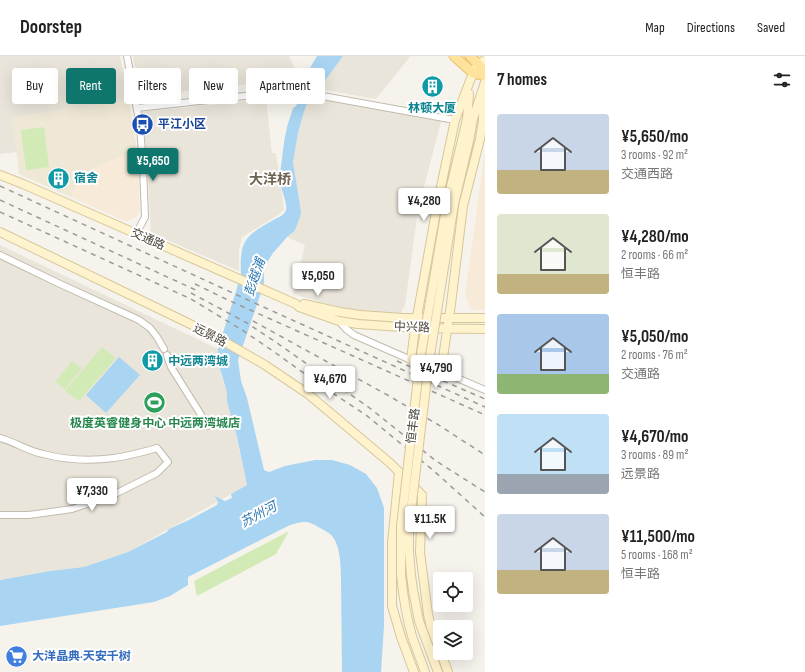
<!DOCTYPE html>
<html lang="en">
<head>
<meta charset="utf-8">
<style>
  :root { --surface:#fff; --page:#f6f6f6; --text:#222; --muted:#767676; --line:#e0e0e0; --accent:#0f766e }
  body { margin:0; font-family:"Sofia Sans Condensed","Noto Sans SC",sans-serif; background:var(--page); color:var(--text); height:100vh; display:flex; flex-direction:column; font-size:15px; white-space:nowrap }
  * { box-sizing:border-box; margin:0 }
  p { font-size:13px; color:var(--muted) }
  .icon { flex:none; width:22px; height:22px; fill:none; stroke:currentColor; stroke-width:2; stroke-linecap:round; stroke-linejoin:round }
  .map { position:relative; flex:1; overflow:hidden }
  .panel { display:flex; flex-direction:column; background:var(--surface); width:320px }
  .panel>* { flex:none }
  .guide { position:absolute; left:12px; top:12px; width:380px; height:36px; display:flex; gap:8px }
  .tools { position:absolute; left:433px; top:516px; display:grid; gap:8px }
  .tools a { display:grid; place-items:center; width:40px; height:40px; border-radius:4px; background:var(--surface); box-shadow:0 4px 16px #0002; font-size:20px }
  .price { position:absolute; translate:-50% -34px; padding:0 9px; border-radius:4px; background:#fff; color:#222; font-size:13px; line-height:26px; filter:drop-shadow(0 1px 2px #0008) }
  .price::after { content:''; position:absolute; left:50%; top:24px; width:12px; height:9px; margin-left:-6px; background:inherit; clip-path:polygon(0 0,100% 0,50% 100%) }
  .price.selected { background:var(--accent); color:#fff }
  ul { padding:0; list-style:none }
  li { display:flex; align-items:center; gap:12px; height:100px; padding:0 12px }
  li span { display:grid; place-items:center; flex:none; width:112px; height:80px; border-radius:4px; color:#555 }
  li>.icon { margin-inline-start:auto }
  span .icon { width:48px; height:48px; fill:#fffc; stroke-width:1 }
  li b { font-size:17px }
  h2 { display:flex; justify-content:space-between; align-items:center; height:48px; padding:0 12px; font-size:17px }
  .pill { padding:0 14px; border-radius:4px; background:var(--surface); box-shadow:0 4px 16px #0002; font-size:14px; line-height:36px }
  .pill.selected { background:var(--accent); color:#fff }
  header { display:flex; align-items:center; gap:24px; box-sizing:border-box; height:56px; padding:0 20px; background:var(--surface); border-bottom:1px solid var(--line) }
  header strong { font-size:19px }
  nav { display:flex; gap:22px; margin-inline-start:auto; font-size:14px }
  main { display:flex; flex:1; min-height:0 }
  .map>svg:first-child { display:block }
  .residential { fill:#eae5da }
  .commercial { fill:#f7ead8 }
  .education { fill:#efe8d6 }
  .green { fill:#d2eab5 }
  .water { fill:#a9d4f2 }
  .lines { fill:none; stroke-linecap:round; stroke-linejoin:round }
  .street-casing { stroke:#c2bbae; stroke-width:8 }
  .secondary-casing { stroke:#d6c79b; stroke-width:10 }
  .primary-casing { stroke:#e6c16a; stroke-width:11 }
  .street { stroke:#fff; stroke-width:6 }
  .secondary { stroke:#fff3cd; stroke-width:8 }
  .primary { stroke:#ffe39c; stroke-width:9 }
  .rail { stroke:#9a9a9a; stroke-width:1.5; stroke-dasharray:5 5; stroke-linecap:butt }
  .secondary-bridge-casing { stroke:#d6c79b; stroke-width:10; stroke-linecap:butt }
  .secondary-bridge { stroke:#fff3cd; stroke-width:8 }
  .labels { text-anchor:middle; stroke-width:4; stroke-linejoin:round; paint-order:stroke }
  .culture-label { font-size:12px; font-weight:bold; fill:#0d838f; stroke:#fff; text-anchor:start }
  .transit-label { font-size:12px; font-weight:bold; fill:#164399; stroke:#fff; text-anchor:start }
  .street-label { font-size:12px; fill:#4b4439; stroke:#fff }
  .leisure-label { font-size:12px; font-weight:bold; fill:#27864d; stroke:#fff }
  .shop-label { font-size:12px; font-weight:bold; fill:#366cbe; stroke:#fff; text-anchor:start }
  .water-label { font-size:13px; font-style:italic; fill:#2e7ab2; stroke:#fff }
  .quarter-label { font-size:14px; font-weight:bold; fill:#6e6250; stroke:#fff }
</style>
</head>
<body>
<header>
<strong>Doorstep</strong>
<nav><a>Map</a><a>Directions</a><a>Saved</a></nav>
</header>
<main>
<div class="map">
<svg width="485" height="616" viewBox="0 0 485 616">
  <rect width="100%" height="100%" fill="#f6f3ec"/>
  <path class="residential" d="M0 0H120L129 45 13 61 17 96 0 98Z
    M133 0H289L295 13 296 25H278L140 40Z
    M343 0H410L409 2 376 43 319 33Z
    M311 36 443 58 418 154 405 249 400 259 357 256 293 238 305 189 287 181 291 178 295 119 293 106 298 77 303 59Z
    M266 43 272 97H276L284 154 278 159 242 181 239 194V215L151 177 147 103 142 56Z
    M0 189 218 293V308L227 337 247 429 128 496 84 511 50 515 0 524Z"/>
  <path class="commercial" d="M137 93 140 156 137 160 131 164 125 165 71 141 83 117Z
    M485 94V254H471L465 239Z"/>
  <path class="education" d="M129 45 137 93 83 117 71 141 19 118 12 61Z"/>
  <path class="green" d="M44 71 49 111 26 114 21 74Z
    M102 291 116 302 79 345 65 335Z
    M72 305 82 312 65 333 55 326Z
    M289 475 276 498 197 540 194 525Z"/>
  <path class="water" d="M317 0H343L319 33 311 36 303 59 298 77 293 106 301 156 300 161 295 174 291 178 288 180 273 197 266 208 264 214V228L238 304 241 325 247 342 264 414 269 416 285 410 315 404H332L350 409 366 418 377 432 384 452V570L381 616H342L341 522C341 510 340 487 331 479 328 476 324 474 320 472 308 464 304 465 290 469L188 521V529L170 540 154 546 0 570V524L50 515 84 511 128 496 167 476 169 473 189 464 217 449 218 446 215 440 225 445 232 442 231 438 247 429 237 381 227 345V337L222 319 218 308V293L241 219C239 182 247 179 277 162 280 161 285 158 286 154 288 148 280 132 280 124 280 117 281 110 282 103 283 94 284 84 286 76 287 68 291 60 293 52L296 50 299 45 300 29Z
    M119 301 140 319 106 357 86 339Z"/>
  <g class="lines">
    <defs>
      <path id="street" d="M127 0 140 70 143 111 145 161 136 178
        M137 52 289 35 328 41 455 64
        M0 199 58 227 139 264 150 272 157 281 164 293
        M339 265 346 273 354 279 411 304 441 315 485 334
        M167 299 171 311 208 370
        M0 382C15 386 28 395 43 398 66 404 91 405 114 402 129 400 143 396 157 392L161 397 168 406 157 417 113 439 72 453 29 459H0"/>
      <path id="secondary" d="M0 119 23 128 296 248 299 251 339 265 358 268 415 272 485 273
        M447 147 467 63 469 38
        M454 148 469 85 473 63 485 26
        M0 176 184 265 218 282 265 309 308 338 358 380 390 407 422 439 420 496 428 558 431 571 440 595
        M304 248 340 256 360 259 403 262H485
        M411 304 415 272 438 145 455 64 473 17 478 8 485 4
        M441 315 451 248 463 150 480 83 483 65V33
        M399 416 392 487V550L401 581 414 616
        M401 518C403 539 406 560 412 580 416 592 421 604 425 616
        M411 519 413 534 419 565 438 616
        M441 597 448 616"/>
      <path id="primary" d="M454 0 473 17 485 20
        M470 0 478 8 485 18"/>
    </defs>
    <use href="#street" class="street-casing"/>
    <use href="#secondary" class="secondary-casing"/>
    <use href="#primary" class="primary-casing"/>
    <use href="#street" class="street"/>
    <use href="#secondary" class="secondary"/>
    <use href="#primary" class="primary"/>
    <path class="rail" d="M0 130 259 249 485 351
      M0 144 200 236
      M0 156 191 243 242 274 273 295 316 326 366 359 434 415 485 461
      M195 228 228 244 485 359
      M191 237 247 267 277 287 371 353 436 405 485 436
      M253 265 391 341 437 368 485 399
      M397 305 485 343"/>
    <defs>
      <path id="secondary-bridge" d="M401 518V470L420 304 447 147
        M411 519 409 495V471L429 306 454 148"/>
    </defs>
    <use href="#secondary-bridge" class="secondary-bridge-casing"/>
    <use href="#secondary-bridge" class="secondary-bridge"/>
  </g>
  <defs>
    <symbol id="building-disc" viewBox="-11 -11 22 22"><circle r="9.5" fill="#0f9aa8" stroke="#fff"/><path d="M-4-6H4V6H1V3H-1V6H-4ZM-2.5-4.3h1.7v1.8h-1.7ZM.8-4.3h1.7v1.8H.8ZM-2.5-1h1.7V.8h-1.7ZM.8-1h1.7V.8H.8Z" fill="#fff"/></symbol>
    <symbol id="bus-disc" viewBox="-11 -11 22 22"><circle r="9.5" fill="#1a4fb4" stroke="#fff"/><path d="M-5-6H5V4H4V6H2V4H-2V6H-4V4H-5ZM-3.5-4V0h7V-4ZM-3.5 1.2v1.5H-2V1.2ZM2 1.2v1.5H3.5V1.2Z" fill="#fff"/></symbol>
    <symbol id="stadium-disc" viewBox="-11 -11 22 22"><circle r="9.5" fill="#2e9e5b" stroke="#fff"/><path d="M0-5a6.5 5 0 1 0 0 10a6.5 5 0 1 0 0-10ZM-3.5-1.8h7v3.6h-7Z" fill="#fff"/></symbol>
    <symbol id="supermarket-disc" viewBox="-11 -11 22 22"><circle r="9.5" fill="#3f7fe0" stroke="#fff"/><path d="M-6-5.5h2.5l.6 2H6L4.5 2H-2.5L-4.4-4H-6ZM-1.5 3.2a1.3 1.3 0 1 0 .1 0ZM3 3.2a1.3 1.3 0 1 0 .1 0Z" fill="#fff"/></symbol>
  </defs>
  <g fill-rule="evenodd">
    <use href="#building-disc" x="420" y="18" width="25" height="25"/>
    <use href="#bus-disc" x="130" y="56" width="25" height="25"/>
    <use href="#building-disc" x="46" y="110" width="25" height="25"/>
    <use href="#building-disc" x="140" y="292" width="25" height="25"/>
    <use href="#stadium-disc" x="142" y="334" width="25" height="25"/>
    <use href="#supermarket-disc" x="4" y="588" width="25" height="25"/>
  </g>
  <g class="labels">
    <g class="culture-label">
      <text x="432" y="56" text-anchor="middle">林顿大厦</text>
      <text x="74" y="126">宿舍</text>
      <text x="168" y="309">中远两湾城</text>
    </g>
    <g class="transit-label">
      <text x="158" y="72">平江小区</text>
    </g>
    <g class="street-label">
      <text transform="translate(148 183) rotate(24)" y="4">交通路</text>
      <text transform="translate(412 271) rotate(2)" y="4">中兴路</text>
      <text transform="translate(210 279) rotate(27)" y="4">远景路</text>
      <text transform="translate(413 370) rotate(-83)" y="4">恒丰路</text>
    </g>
    <g class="leisure-label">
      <text x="155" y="371">极度英睿健身中心 中远两湾城店</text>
    </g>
    <g class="shop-label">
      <text x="32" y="604">大洋晶典·天安千树</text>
    </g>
    <g class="water-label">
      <text transform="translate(254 221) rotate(-71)" y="5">彭越浦</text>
      <text transform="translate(258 458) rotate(-28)" y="5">苏州河</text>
    </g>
    <g class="quarter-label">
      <text x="270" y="128">大洋桥</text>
    </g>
  </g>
</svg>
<div class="tools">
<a><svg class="icon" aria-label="locate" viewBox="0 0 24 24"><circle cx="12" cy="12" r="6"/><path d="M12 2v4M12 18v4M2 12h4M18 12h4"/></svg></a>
<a><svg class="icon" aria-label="layers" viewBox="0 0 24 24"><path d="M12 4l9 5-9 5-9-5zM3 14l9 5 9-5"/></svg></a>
</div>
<b class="price selected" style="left:153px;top:126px">¥5,650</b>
<b class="price" style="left:424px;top:166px">¥4,280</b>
<b class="price" style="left:318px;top:241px">¥5,050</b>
<b class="price" style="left:436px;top:333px">¥4,790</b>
<b class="price" style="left:330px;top:344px">¥4,670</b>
<b class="price" style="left:92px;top:456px">¥7,330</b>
<b class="price" style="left:430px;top:484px">¥11.5K</b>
<div class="guide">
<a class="pill">Buy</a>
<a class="pill selected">Rent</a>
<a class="pill">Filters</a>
<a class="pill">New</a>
<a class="pill">Apartment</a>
</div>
</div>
<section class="panel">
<h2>7 homes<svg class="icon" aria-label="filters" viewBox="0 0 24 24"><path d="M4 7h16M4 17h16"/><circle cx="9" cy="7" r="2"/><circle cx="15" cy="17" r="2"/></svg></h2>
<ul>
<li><span style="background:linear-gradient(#c9d6e8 70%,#c2b280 0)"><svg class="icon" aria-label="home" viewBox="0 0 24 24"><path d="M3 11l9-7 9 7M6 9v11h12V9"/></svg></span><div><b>¥5,650/mo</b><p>3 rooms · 92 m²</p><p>交通西路</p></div></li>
<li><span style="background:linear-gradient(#dfe7d0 75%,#c2b280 0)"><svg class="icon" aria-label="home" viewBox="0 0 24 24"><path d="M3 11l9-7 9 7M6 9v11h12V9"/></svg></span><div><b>¥4,280/mo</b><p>2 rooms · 66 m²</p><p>恒丰路</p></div></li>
<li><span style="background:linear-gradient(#a9c7e8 75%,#8fb573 0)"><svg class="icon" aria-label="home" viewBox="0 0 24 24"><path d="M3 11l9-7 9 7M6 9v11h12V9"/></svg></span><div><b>¥5,050/mo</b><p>2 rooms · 76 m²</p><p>交通路</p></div></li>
<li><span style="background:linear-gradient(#bfe0f5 75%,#9aa5b1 0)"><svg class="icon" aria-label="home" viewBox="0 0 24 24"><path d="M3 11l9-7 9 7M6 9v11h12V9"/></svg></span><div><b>¥4,670/mo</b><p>3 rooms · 89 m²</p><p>远景路</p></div></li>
<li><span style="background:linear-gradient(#c9d6e8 70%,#c2b280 0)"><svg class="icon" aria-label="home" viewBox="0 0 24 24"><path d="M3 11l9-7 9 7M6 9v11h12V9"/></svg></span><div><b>¥11,500/mo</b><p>5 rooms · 168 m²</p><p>恒丰路</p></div></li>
</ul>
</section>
</main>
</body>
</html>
